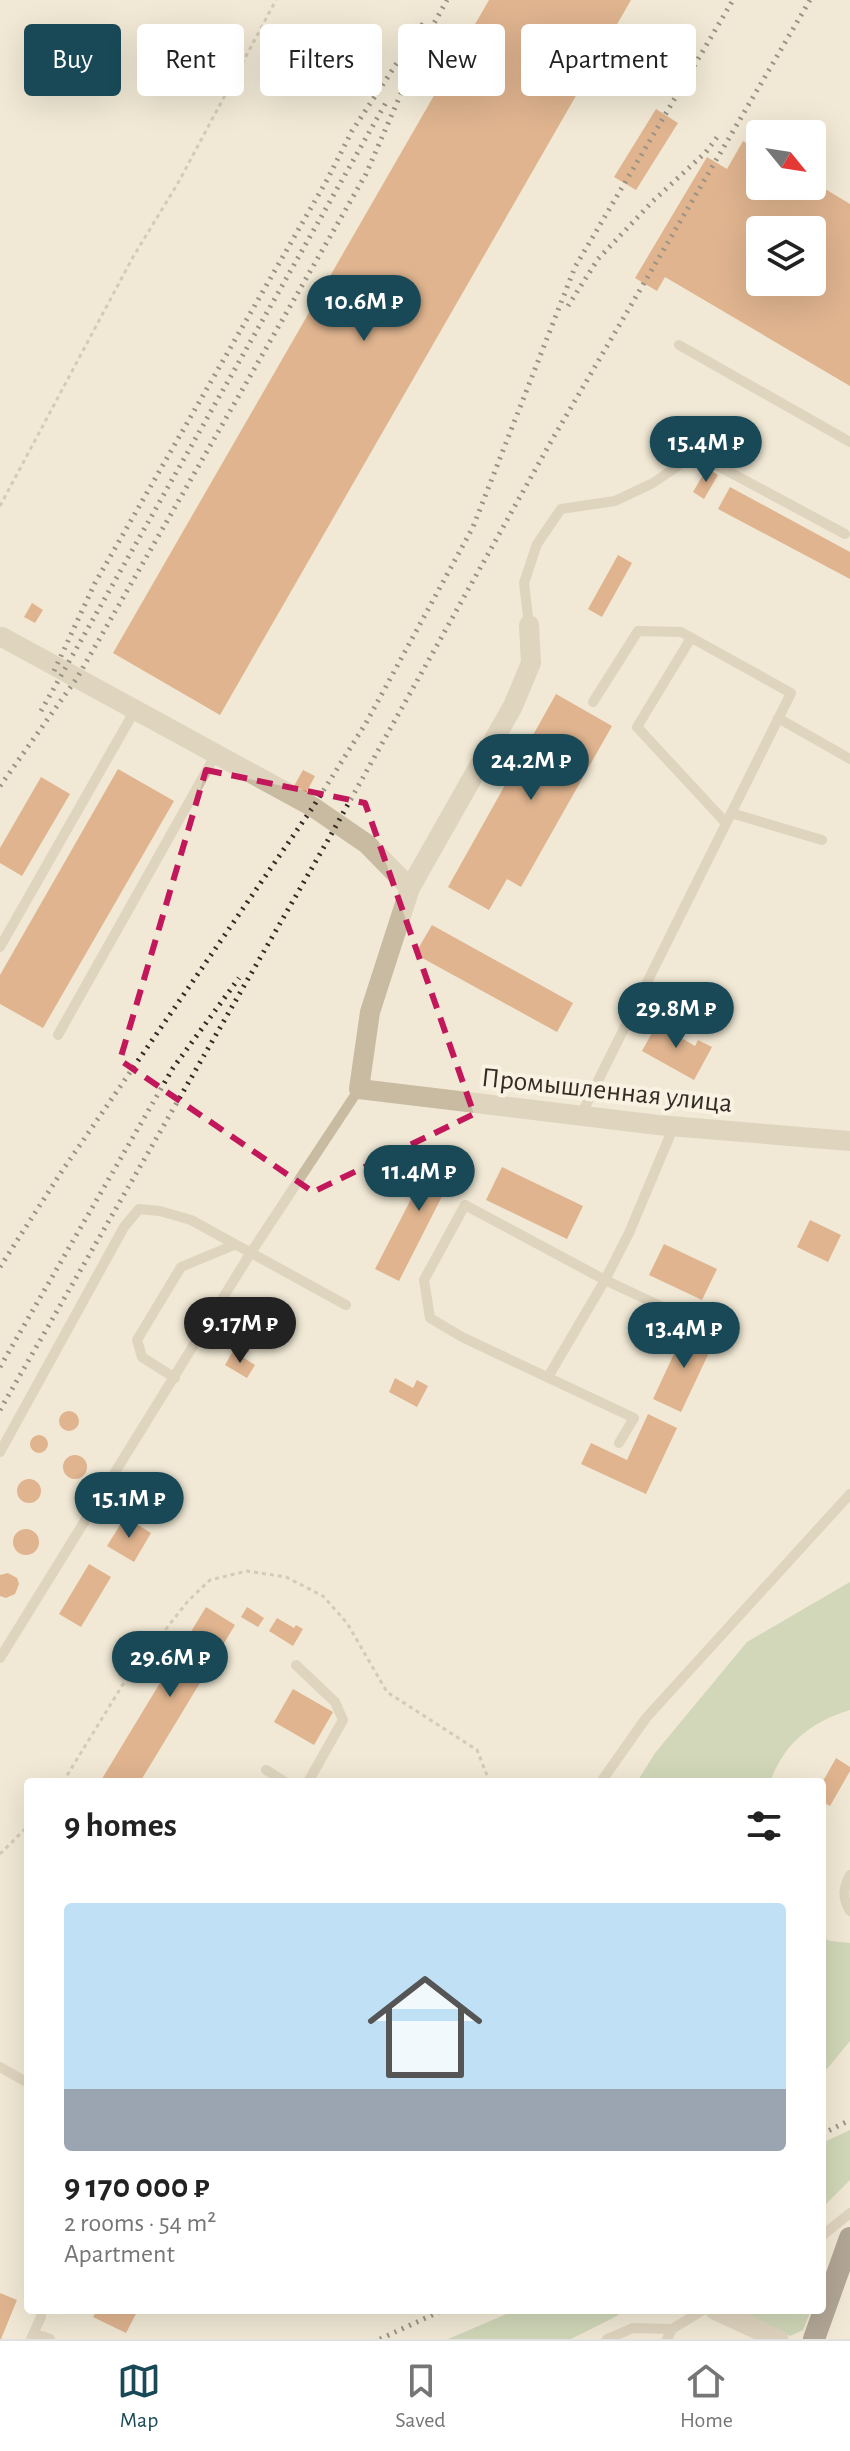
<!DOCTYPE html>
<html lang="en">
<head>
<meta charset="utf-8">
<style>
  :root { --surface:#fff; --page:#f2f2f2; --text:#222; --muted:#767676; --line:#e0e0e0; --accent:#194856 }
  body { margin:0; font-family:"Alegreya Sans",sans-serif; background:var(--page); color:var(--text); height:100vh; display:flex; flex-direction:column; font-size:30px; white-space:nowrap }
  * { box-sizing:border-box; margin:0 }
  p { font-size:26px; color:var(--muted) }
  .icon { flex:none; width:44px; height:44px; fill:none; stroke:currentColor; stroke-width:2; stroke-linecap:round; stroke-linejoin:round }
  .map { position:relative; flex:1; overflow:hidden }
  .details { position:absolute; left:24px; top:1778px; width:802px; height:536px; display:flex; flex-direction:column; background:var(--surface); border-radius:8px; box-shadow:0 8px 32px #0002 }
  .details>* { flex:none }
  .banner { position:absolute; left:24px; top:24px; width:802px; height:72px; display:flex; gap:16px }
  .needle { width:52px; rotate:120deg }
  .fabs { position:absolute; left:746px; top:120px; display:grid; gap:16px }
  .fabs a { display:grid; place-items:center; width:80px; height:80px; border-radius:8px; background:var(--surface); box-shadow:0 8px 32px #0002; font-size:40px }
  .price { position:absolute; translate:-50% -68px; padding:0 18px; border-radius:28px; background:var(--accent); color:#fff; font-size:26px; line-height:52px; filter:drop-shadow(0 2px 4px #0008) }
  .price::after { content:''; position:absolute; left:50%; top:48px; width:24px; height:18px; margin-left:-12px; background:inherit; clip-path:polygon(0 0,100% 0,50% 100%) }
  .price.current { background:#222; color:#fff }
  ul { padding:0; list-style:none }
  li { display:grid; align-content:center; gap:16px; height:424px; padding:0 40px }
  li span { display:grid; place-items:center; height:248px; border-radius:8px; color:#555 }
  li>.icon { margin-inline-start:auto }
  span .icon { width:144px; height:144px; fill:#fffc; stroke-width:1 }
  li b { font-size:34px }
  h2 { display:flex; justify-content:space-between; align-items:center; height:96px; padding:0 40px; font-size:34px }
  .tag { padding:0 28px; border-radius:8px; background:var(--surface); box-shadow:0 8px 32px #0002; font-size:28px; line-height:72px }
  .tag.current { background:var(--accent); color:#fff }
  .dock { display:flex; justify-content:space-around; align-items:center; height:112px; border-top:2px solid var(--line); background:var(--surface); font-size:22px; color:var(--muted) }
  .dock a { display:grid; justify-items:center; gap:4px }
  .dock .current { color:var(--accent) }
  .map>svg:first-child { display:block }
  .green { fill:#acc096 }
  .building { fill:#ca743b; fill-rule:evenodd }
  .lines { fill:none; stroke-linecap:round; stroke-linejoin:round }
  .path { stroke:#b5a48c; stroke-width:3; stroke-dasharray:4 4; stroke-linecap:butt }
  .service { stroke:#c9baa2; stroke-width:10 }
  .minor { stroke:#c9baa2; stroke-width:20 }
  .trunk { stroke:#665648; stroke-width:22 }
  .rail { stroke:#342c25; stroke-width:5; stroke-dasharray:2 6; stroke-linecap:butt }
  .marked { fill:none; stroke:#c2185b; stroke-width:6; stroke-dasharray:16 10; stroke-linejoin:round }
  .labels { text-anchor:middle; stroke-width:8; stroke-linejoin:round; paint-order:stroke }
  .street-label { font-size:28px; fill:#342c25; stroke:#f9f2e2 }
</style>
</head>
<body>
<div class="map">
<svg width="850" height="2339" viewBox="0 0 850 2339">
  <rect width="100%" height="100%" fill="#f1e9d6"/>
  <path class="green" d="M850 1582V1710C811 1722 785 1742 770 1782H637L655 1753 747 1642Z
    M822 1937 830 1941 850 1943V2041L827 2069 822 2068Z
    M850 2130V2180L822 2208V2143Z
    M516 2310H623L617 2316 571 2339H448Z
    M728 2310H811L803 2330 790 2336Z"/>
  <path class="building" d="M489 0H631L220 715 113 653Z
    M656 109 678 123 636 190 614 177Z
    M743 141 760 150V186H812V181L850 204V386L665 277 657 291 635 278 707 157 727 169ZM760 230H812V282H760Z
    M707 468 718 475 704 499 693 492Z
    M730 487 850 552V579L718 509Z
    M618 555 632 563 602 617 588 609Z
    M32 603 43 610 35 623 24 617Z
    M556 694 612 726 521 887 507 879 489 910 448 887Z
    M118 769 174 801 43 1028 0 1004V975Z
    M303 770 315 776 306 793 294 786Z
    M41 777 70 794 22 876 0 863V848Z
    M432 925 573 1003 557 1032 415 954Z
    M660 1018 674 1026 671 1032 695 1046 698 1040 712 1047 694 1080 642 1051Z
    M439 1145 462 1157 399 1281 375 1269Z
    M502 1167 583 1206 567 1239 486 1200Z
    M810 1220 841 1235 828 1262 797 1247Z
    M664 1244 717 1269 702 1300 649 1275Z
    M686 1328 714 1342 681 1412 653 1399Z
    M241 1335 254 1343 248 1353 235 1346Z
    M233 1351 255 1365 247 1378 225 1365Z
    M395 1378 413 1388 417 1380 428 1386 417 1407 389 1392Z
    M59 1421a10 10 0 1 1 20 0a10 10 0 1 1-20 0Z
    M648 1414 677 1428 646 1494 581 1464 591 1443 627 1460Z
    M30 1444a9 9 0 1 1 18 0a9 9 0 1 1-18 0Z
    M63 1467a12 12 0 1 1 24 0a12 12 0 1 1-24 0Z
    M17 1491a12 12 0 1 1 24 0a12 12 0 1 1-24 0Z
    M125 1517 151 1533 134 1562 107 1546Z
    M13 1542a13 13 0 1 1 26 0a13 13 0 1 1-26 0Z
    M89 1564 111 1577 81 1627 59 1614Z
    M8 1573 17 1578 19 1584 15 1594 6 1598 0 1596V1575Z
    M206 1607 235 1625 140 1782H100Z
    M247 1607 264 1618 258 1627 241 1617Z
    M277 1618 294 1628 296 1625 303 1629 293 1646 269 1631Z
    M293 1689 333 1712 314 1745 274 1722Z
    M836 1758 850 1767V1771L830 1806 822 1802V1783Z
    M0 2293 17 2300 1 2339H0Z
    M97 2310H138L126 2333 93 2317Z"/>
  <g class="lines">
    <path class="path" d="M0 506 133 257 178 183 276 0
      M63 1782 125 1681 188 1601 210 1580 247 1571 286 1577 323 1596 347 1623 387 1692 477 1750 488 1778V1782
      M0 1854 28 1826"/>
    <path class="service" d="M679 345 850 442
      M529 625 524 583 537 544 561 509 615 501 653 483 688 459 707 460 845 534
      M691 638 637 727 726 823
      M778 718 850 759
      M731 813 822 840
      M0 947 135 710
      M58 1035 216 754
      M581 1115 791 693 681 632 638 631 593 702
      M674 1126 629 1233 605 1280 686 1318
      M548 1377 605 1280 465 1205 424 1280 430 1318 462 1337 634 1418 619 1443
      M175 1378 142 1357 137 1340 181 1267 234 1245
      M0 1452 124 1227 139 1209 160 1211 191 1220 346 1305
      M0 1658 250 1254 359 1089
      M296 1665 335 1702 343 1720 308 1782
      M266 1770 285 1782
      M601 1782 646 1718 850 1494
      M850 1875C843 1889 842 1897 850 1911
      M0 2067 28 2083
      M822 2236 850 2213
      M34 2333 50 2339
      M31 2339 41 2317V2310
      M607 2339 633 2328 672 2329
      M667 2339 672 2329 703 2310"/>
    <path class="minor" d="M2 637 313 807 367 844 410 888 370 1012 359 1089 658 1125 850 1141
      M410 888 513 706 531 663 529 625
      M715 2310 778 2339"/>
    <path class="trunk" d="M814 2339 850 2238"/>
    <path class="rail" d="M568 306 598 259 653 201 706 152 718 136
      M54 671 95 583 327 180 352 131 424 22
      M41 711 388 99
      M0 786 77 678 366 174 423 43 447 0
      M0 1267 62 1171 313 807 366 723 473 527 575 267 733 0
      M0 1367 173 1068 239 978
      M0 1410 328 840 549 445 810 0
      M822 2134 850 2120
      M380 2339 443 2310"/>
  </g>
  <path d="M0 0H850V2339H0ZM206 770 365 803 474 1114 313 1192 120 1060Z" fill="#f1e9d6" fill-opacity=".55" fill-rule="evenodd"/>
  <path class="marked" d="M206 770 365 803 474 1114 313 1192 120 1060Z"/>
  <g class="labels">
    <g class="street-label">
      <text transform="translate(607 1089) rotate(6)" y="10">Промышленная улица</text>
    </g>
  </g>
</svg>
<div class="fabs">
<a><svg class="needle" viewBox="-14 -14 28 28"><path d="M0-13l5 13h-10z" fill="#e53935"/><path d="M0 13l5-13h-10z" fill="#767676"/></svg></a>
<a><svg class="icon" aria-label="layers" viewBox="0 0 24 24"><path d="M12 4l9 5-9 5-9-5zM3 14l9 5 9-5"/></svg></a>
</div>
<b class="price" style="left:364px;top:343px">10.6M ₽</b>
<b class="price" style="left:706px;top:484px">15.4M ₽</b>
<b class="price" style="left:531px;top:802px">24.2M ₽</b>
<b class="price" style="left:676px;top:1050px">29.8M ₽</b>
<b class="price" style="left:419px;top:1213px">11.4M ₽</b>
<b class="price current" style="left:240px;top:1365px">9.17M ₽</b>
<b class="price" style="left:684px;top:1370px">13.4M ₽</b>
<b class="price" style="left:129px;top:1540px">15.1M ₽</b>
<b class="price" style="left:170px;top:1699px">29.6M ₽</b>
<div class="banner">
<a class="tag current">Buy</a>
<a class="tag">Rent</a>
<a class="tag">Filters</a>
<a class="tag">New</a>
<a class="tag">Apartment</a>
</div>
<section class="details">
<h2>9 homes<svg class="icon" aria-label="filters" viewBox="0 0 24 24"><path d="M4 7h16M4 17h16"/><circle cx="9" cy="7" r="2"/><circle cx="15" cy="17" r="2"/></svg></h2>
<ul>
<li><span style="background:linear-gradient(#bfe0f5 75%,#9aa5b1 0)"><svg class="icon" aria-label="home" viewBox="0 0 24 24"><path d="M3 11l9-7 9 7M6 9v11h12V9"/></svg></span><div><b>9 170 000 ₽</b><p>2 rooms · 54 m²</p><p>Apartment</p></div></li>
</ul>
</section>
</div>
<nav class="dock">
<a class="current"><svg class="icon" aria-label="map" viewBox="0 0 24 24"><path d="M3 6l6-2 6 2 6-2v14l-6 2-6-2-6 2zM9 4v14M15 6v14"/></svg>Map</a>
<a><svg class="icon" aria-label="saved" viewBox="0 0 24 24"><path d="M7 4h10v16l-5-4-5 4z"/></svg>Saved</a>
<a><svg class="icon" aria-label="home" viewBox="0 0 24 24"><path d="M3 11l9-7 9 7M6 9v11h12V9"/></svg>Home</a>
</nav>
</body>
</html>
